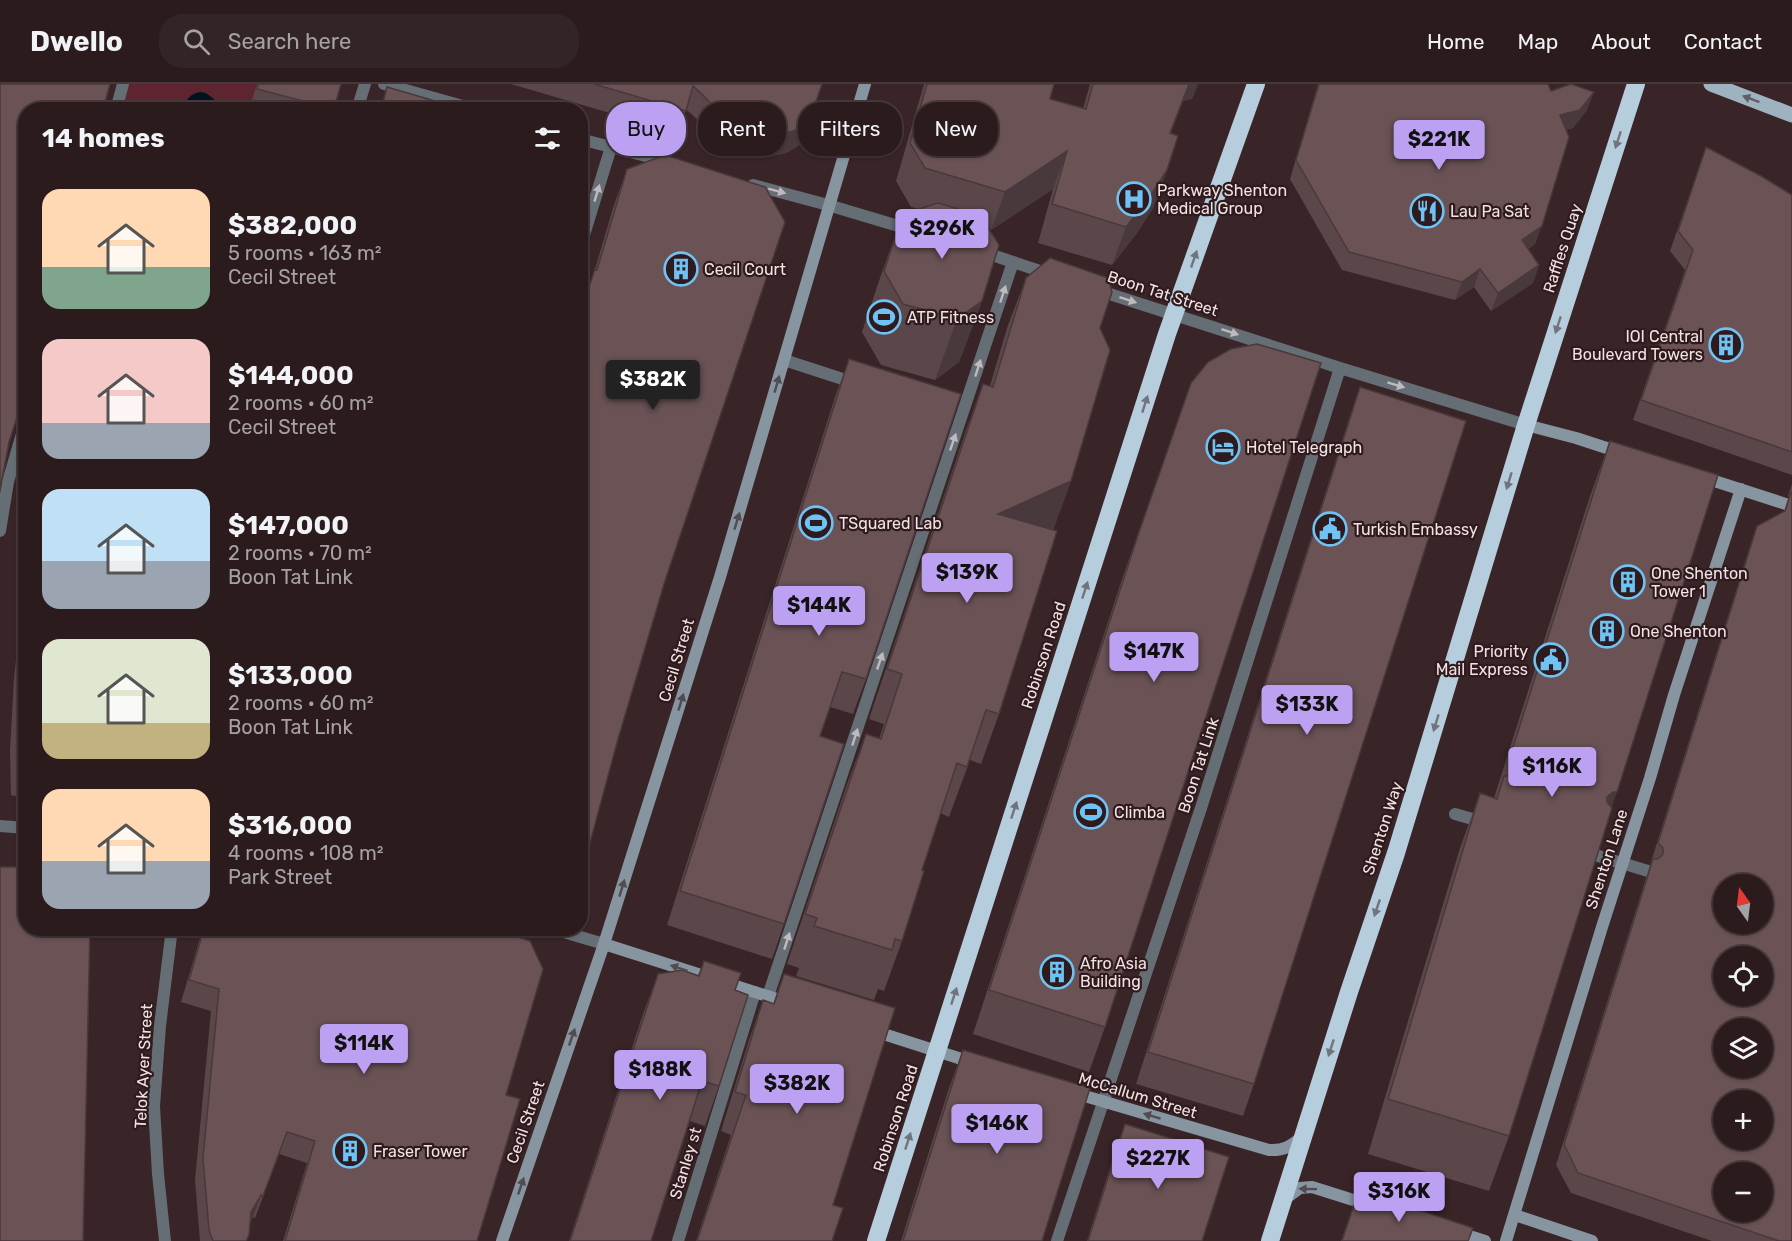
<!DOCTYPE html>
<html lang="en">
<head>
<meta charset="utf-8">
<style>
  :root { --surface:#2b1b1d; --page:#332426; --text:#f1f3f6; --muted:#a6a1a4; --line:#47393b; --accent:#bca0f2 }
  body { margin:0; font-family:Rubik,sans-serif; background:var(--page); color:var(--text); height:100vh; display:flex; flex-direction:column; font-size:22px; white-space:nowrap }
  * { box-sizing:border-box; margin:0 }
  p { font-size:20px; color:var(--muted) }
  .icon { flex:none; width:33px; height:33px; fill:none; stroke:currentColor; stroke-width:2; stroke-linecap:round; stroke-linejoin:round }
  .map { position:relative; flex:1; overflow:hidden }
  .details { position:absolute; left:18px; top:18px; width:570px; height:834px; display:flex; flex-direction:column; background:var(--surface); border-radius:24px; box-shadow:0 2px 4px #0004,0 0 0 2px var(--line) }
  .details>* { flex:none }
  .banner { position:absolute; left:606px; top:18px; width:570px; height:54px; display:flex; gap:12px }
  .needle { width:39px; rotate:346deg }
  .buttons { position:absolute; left:1713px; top:790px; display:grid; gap:12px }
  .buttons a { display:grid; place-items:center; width:60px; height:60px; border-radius:50%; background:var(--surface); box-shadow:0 2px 4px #0004,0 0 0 2px var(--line); font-size:30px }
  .price { position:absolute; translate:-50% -51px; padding:0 14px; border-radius:6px; background:var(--accent); color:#111; font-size:20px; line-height:39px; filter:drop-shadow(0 2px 3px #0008) }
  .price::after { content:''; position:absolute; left:50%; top:36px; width:18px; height:14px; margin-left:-9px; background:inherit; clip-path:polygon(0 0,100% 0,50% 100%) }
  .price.current { background:#222; color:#fff }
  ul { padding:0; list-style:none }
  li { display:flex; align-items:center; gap:18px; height:150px; padding:0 24px }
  li span { display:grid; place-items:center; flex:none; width:168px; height:120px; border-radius:18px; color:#555 }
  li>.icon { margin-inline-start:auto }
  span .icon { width:72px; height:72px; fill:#fffc; stroke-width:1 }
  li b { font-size:26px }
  h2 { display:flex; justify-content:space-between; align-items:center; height:72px; padding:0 24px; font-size:26px }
  .tag { padding:0 21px; border-radius:24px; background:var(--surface); box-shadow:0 2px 4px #0004,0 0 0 2px var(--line); font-size:21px; line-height:54px }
  .tag.current { background:var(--accent); color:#111 }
  header { display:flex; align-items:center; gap:36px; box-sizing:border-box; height:84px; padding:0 30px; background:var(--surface); border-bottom:2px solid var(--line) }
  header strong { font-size:28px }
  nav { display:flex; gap:33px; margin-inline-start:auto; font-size:21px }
  .search { width:420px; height:54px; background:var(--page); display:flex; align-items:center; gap:15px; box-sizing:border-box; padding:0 21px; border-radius:24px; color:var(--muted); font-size:22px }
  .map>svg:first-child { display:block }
  .green { fill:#5e2530 }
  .water { fill:url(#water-ripples) }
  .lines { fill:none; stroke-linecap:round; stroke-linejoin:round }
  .street { stroke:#656e75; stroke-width:12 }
  .secondary { stroke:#86959f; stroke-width:12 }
  .primary { stroke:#9fb2bf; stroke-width:15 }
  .highway { stroke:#b6cddd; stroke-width:18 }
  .wall { fill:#5b4749 }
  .shaded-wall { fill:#4a393c }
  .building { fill:#6a5255; stroke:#4a393c; stroke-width:1.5; fill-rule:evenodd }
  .oneway { fill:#615e66 }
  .oneway2 { fill:#72747d }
  .oneway3 { fill:#c0b9bd }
  .oneway4 { fill:#524b51 }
  .labels { text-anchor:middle; stroke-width:4.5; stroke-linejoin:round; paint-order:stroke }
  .poi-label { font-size:16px; fill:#f1e2e4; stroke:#2f1a1d; text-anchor:start }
  .street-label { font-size:16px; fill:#f1e2e4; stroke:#2f1a1d }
</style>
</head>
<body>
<header>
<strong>Dwello</strong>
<div class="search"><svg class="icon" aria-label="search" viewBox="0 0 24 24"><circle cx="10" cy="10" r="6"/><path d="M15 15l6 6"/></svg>Search here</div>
<nav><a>Home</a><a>Map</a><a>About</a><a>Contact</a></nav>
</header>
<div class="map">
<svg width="1792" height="1157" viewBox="0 0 1792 1157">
  <defs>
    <pattern id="water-ripples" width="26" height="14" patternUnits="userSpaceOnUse" patternTransform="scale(1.5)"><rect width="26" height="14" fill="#001320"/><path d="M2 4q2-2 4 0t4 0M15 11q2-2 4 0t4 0" fill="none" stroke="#263540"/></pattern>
  </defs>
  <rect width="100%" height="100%" fill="#392427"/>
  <path class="green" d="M123 0H257L252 19 276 25 116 26Z"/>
  <path class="water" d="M201 8 206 9 214 15 216 25H185C185 15 191 9 201 8Z"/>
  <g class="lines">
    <path class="street" d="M384 0 477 26
      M116 26 123 0
      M357 26 365 0
      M580 55 669 78
      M753 101 828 121 915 147
      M580 164 611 63
      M980 167 1052 191
      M1097 206 1340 284 1526 341
      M784 276 855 299
      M0 447 8 398 26 336
      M1455 730 1486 739
      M0 742 26 744
      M1595 771 1648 787
      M550 844 604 860
      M768 912 1013 178
      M165 1157 158 1090 154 1022 160 942 172 844
      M678 1157 755 908
      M1057 1157 1201 724 1340 284"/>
    <path class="secondary" d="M1526 341 1576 354 1622 369
      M1702 393 1792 422
      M604 860 789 919
      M871 946 974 979
      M1071 1008 1269 1066C1284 1067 1291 1062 1302 1053
      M1285 1115 1300 1104 1312 1103 1369 1121
      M1515 1131 1592 1157
      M1454 1147 1485 1157
      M502 1157 604 860 720 493 865 0
      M1506 1157 1602 843 1650 694 1674 611 1741 405"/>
    <path class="primary" d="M1711 0 1792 31"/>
    <path class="highway" d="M876 1157 1167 250 1256 0
      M1270 1157 1349 908 1396 769 1526 341 1636 0"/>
  </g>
  <path class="wall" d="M257 0H341L334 26H276L251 19Z
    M511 0H822L801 60 786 69 767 73 723 60 686 25 678 49Z
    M924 0H1054L1050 15 1083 25 1090 0H1198L1192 15 1183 17 1171 49 1167 86 1153 124 1137 149 1112 181 1038 159 1053 105 991 146 989 145 982 217 959 278 935 296 881 281 862 248 881 191 903 130 919 125 911 123 896 97Z
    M1318 0H1548L1551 7 1587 26 1573 44 1566 46 1535 160 1528 165 1539 181 1533 199 1491 227 1474 203 1455 216 1342 186 1290 95Z
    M1699 83 1792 111V391L1633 336 1685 186 1670 167Z
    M627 85 664 500 618 655 580 787V226L593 192 613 124Z
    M1026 194 1100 244 1071 397 1053 446 999 630 981 680 970 676 949 733 940 729 922 786 902 857 884 907 878 905 874 916 796 892 799 884 787 880 847 700 866 650 879 655 884 640 869 635 965 349 983 300 990 302 1007 244Z
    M849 275 866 595 853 630 830 623 820 652 784 840 772 875 667 841 836 310Z
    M1191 299 1105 943 1089 988 973 950 1122 495Z
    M1360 303 1254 1000 1243 1032 1136 1000 1349 335Z
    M1610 357 1509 1052 1489 1107 1368 1070 1460 764 1480 709 1494 714 1590 412Z
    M1792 400V1157H1712L1571 1109 1556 1081 1750 462 1757 442 1784 428 1789 412H1788Z
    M26 484V715L11 711 10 667 14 594Z
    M203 844H491L506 1011 477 1157H283L307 1079 279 1070 255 1134 253 1133 250 1139 246 1157H200L195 1096 211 927 181 918Z
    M704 877 735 906 719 1002 705 1042 690 1037 651 1157H569L643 930 658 890 698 891Z
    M784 890 833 1121 832 1157H696L731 1051 721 1047 749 956 763 916 773 920Z
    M963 966 1042 1157H901L949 1004Z
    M1125 1040 1202 1157H1087L1116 1064Z
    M1359 1106 1468 1157H1341Z"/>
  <path class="shaded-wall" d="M1189 0H1198L1192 15 1183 17Z
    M1594 8 1587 26 1573 44 1553 49 1560 31Z
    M809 38 801 60 786 69 767 73 775 51Z
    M1067 67 1053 105 991 146 1005 108Z
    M1167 86 1153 124 1137 149 1112 181 1126 143Z
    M1542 142 1535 160 1515 174 1522 156Z
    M1539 181 1533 199 1491 227 1498 209Z
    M1480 185 1474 203 1455 216 1462 198Z
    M982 217 959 278 935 296 957 235Z
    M1071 397 1053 446 998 430Z
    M1613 708H1617L1597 763 1607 713Z
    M588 766 580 787V770Z
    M261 1111 253 1133 243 1151 251 1128Z"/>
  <path class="building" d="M0 0H110L103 26H26V306L9 358 0 406Z
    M258 0H341L334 25 257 5Z
    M594 0H822L809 38 794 47 775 51 731 38 693 2 686 27Z
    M927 0H1054L1050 15 1086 25 1093 0H1189L1170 49 1178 52 1167 86 1151 111 1126 143 1052 120 1067 67 1005 108 925 84 910 59Z
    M1319 0H1548L1551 7 1571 0 1594 8 1580 26 1560 31 1569 53 1542 142 1522 156 1539 181 1498 209 1480 185 1462 198 1349 168 1296 76Z
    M387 3 466 26H381Z
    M580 58 588 60 580 86Z
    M1706 63 1761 92 1792 111V368L1641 316 1693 166 1678 147Z
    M665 71 765 103 785 138 664 500 618 655 588 766 580 770V230L595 185 597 186 627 85Z
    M938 119 981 132 999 161 982 217 957 235 903 220 884 187 903 130Z
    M1050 174 1108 194 1112 208 1100 244 1110 266 1071 397 998 430 1057 447 999 630 986 626 967 683 957 679 922 786 924 787 902 857 895 855 892 866 814 842 817 834 805 830 866 650 881 655 902 590 887 585 983 300 993 303 1026 194Z
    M1257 260 1321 279 1105 943 989 906 1138 451 1191 299 1208 278 1231 265Z
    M849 275 961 310 866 595 842 588 820 652 844 660 784 840 680 807Z
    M1360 303 1466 337 1254 1000 1148 968Z
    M1610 357 1718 391 1617 708H1613L1607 713V718L1612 724 1509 1052 1388 1015 1480 709 1497 715 1504 692H1509L1514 687V681L1509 676Z
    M1791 408H1792V1157H1779L1578 1089 1564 1060 1653 775H1658L1663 770V764L1658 759 1757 442 1785 427ZM1724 801H1762V840H1724ZM1724 873H1762V912H1724ZM1724 945H1762V984H1724ZM1724 1017H1762V1056H1724ZM1724 1089H1762V1128H1724Z
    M26 535V690L19 689 18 645 22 571Z
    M0 783H26V844H90L83 1157H0Z
    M204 844H491L530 857 543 885 506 1011 520 1015 477 1157H285L315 1057 287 1048 263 1112 261 1111 251 1128 249 1151 246 1157H213L209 1146 203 1074 219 905 189 896Z
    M704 877 741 889 735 906 748 911 719 1002 702 997 651 1157H570L658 890 682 886 699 892Z
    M784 890 895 924 833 1121 843 1124 832 1157H697L746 1011 735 1008 763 916 774 920Z
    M963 966 1090 1004 1042 1157H903Z
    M1125 1040 1229 1073 1202 1157H1088Z
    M1359 1106 1473 1144 1468 1157H1342Z"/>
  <defs><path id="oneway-solid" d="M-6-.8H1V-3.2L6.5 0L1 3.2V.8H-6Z" transform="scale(1.5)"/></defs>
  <use class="oneway" href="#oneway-solid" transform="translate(1751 15) rotate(-159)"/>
  <g class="oneway2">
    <use href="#oneway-solid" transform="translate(1618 56) rotate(108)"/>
    <use href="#oneway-solid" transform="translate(1194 175) rotate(-71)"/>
    <use href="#oneway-solid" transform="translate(1558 241) rotate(108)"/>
    <use href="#oneway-solid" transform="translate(1145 320) rotate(-72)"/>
    <use href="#oneway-solid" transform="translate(1509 397) rotate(107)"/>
    <use href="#oneway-solid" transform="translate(1085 506) rotate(-72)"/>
    <use href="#oneway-solid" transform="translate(1436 639) rotate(107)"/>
    <use href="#oneway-solid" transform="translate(1014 726) rotate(-72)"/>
    <use href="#oneway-solid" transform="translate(1377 824) rotate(109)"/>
    <use href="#oneway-solid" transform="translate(954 912) rotate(-72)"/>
    <use href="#oneway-solid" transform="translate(1331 964) rotate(108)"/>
    <use href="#oneway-solid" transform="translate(908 1057) rotate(-72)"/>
  </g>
  <g class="oneway3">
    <use href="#oneway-solid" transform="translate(777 107) rotate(15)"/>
    <use href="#oneway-solid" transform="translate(597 109) rotate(-73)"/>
    <use href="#oneway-solid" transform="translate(1003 210) rotate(-72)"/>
    <use href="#oneway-solid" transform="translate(1128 216) rotate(18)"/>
    <use href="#oneway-solid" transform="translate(1230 248) rotate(18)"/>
    <use href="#oneway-solid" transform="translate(978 284) rotate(-72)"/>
    <use href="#oneway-solid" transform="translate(1396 301) rotate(17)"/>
    <use href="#oneway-solid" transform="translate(953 358) rotate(-71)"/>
    <use href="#oneway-solid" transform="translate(880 577) rotate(-71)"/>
    <use href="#oneway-solid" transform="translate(855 653) rotate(-72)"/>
    <use href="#oneway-solid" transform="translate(787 857) rotate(-72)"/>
  </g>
  <g class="oneway4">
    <use href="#oneway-solid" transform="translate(777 300) rotate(-74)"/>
    <use href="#oneway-solid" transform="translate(737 437) rotate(-73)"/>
    <use href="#oneway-solid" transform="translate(681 618) rotate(-73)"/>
    <use href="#oneway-solid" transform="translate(622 804) rotate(-73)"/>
    <use href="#oneway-solid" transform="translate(679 884) rotate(-162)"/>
    <use href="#oneway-solid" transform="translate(572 953) rotate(-71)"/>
    <use href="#oneway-solid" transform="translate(1152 1032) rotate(-163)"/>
    <use href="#oneway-solid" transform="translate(521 1102) rotate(-71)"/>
    <use href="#oneway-solid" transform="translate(1308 1105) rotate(-179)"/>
  </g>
  <defs>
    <symbol id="hospital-ring" viewBox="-11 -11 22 22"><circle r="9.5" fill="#2f1a1d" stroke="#6fc2f4" stroke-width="1.5"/><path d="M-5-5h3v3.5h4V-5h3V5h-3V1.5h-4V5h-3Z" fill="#6fc2f4"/></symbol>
    <symbol id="restaurant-ring" viewBox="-11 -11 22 22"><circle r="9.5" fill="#2f1a1d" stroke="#6fc2f4" stroke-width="1.5"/><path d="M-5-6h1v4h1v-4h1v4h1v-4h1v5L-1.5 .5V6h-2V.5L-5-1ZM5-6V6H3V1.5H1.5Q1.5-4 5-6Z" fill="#6fc2f4"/></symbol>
    <symbol id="building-ring" viewBox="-11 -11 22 22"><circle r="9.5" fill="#2f1a1d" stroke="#6fc2f4" stroke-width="1.5"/><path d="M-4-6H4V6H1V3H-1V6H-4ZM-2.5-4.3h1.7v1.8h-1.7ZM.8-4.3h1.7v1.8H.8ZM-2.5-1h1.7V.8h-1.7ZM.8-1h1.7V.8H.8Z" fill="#6fc2f4"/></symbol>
    <symbol id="stadium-ring" viewBox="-11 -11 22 22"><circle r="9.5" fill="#2f1a1d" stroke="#6fc2f4" stroke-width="1.5"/><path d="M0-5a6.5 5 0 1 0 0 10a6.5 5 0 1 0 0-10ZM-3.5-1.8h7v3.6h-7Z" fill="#6fc2f4"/></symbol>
    <symbol id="hotel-ring" viewBox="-11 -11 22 22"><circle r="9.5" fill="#2f1a1d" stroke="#6fc2f4" stroke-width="1.5"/><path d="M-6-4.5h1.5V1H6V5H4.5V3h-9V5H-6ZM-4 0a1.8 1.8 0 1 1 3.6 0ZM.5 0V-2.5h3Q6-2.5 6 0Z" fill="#6fc2f4"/></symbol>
    <symbol id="civic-ring" viewBox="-11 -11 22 22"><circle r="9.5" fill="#2f1a1d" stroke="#6fc2f4" stroke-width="1.5"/><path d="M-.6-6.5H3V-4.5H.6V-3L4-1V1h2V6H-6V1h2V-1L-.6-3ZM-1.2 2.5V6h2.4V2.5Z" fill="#6fc2f4"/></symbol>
  </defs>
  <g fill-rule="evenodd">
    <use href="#hospital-ring" x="1115" y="96" width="38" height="38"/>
    <use href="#restaurant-ring" x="1408" y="108" width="38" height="38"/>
    <use href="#building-ring" x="662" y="166" width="38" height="38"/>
    <use href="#stadium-ring" x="865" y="214" width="38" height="38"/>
    <use href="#building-ring" x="1707" y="242" width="38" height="38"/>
    <use href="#hotel-ring" x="1204" y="344" width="38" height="38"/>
    <use href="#stadium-ring" x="797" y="420" width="38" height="38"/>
    <use href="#civic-ring" x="1311" y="426" width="38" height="38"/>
    <use href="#building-ring" x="1609" y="479" width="38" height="38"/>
    <use href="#building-ring" x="1588" y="528" width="38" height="38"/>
    <use href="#civic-ring" x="1532" y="557" width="38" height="38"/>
    <use href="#stadium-ring" x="1072" y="709" width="38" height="38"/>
    <use href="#building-ring" x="1038" y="869" width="38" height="38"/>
    <use href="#building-ring" x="331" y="1048" width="38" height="38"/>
  </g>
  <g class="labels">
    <g class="poi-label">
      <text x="1157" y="112">Parkway Shenton<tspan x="1157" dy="18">Medical Group</tspan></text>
      <text x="1450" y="133">Lau Pa Sat</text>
      <text x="704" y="191">Cecil Court</text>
      <text x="907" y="239">ATP Fitness</text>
      <text x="1703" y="258" text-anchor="end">IOI Central<tspan x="1703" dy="18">Boulevard Towers</tspan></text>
      <text x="1246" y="369">Hotel Telegraph</text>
      <text x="839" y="445">TSquared Lab</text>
      <text x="1353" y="451">Turkish Embassy</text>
      <text x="1651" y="495">One Shenton<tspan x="1651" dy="18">Tower 1</tspan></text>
      <text x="1630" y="553">One Shenton</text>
      <text x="1528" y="573" text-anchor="end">Priority<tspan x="1528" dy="18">Mail Express</tspan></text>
      <text x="1114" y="734">Climba</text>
      <text x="1080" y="885">Afro Asia<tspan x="1080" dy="18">Building</tspan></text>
      <text x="373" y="1073">Fraser Tower</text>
    </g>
    <g class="street-label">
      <text transform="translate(1562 164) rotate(-72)" y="6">Raffles Quay</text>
      <text transform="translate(1163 209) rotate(18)" y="6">Boon Tat Street</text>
      <text transform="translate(1043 571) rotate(-72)" y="6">Robinson Road</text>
      <text transform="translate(676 576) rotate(-73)" y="6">Cecil Street</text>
      <text transform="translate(1198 681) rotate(-72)" y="6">Boon Tat Link</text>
      <text transform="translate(1382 744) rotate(-72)" y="6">Shenton Way</text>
      <text transform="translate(1606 775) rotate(-72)" y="6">Shenton Lane</text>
      <text transform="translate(143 982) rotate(-87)" y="6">Telok Ayer Street</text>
      <text transform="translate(1138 1011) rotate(17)" y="6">McCallum Street</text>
      <text transform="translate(895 1034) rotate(-72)" y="6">Robinson Road</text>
      <text transform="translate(525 1038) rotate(-71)" y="6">Cecil Street</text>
      <text transform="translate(685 1079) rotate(-73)" y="6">Stanley st</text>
    </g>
  </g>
</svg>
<div class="buttons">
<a><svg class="needle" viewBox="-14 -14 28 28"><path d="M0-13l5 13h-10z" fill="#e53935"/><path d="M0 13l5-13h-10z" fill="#a6a1a4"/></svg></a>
<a><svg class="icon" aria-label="locate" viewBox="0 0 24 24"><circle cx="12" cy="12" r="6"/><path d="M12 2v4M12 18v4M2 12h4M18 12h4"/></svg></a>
<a><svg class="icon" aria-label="layers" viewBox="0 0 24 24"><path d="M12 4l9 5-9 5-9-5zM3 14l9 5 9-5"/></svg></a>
<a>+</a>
<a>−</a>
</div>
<b class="price" style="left:1439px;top:87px">$221K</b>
<b class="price" style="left:942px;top:176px">$296K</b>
<b class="price current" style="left:653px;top:327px">$382K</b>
<b class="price" style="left:967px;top:520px">$139K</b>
<b class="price" style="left:819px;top:553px">$144K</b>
<b class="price" style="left:1154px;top:599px">$147K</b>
<b class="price" style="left:1307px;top:652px">$133K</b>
<b class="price" style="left:1552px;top:714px">$116K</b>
<b class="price" style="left:364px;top:991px">$114K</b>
<b class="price" style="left:660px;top:1017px">$188K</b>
<b class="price" style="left:797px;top:1031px">$382K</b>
<b class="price" style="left:997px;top:1071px">$146K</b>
<b class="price" style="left:1158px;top:1106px">$227K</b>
<b class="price" style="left:1399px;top:1139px">$316K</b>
<div class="banner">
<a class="tag current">Buy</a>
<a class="tag">Rent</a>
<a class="tag">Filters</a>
<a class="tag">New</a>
</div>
<section class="details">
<h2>14 homes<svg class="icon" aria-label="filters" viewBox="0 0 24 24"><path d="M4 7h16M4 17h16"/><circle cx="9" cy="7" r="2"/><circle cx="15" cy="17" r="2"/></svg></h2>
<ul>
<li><span style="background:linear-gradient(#ffd9b3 65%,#7fa58c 0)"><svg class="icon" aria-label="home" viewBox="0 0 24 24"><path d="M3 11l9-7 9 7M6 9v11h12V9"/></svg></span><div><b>$382,000</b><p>5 rooms · 163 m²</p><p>Cecil Street</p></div></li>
<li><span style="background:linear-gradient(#f6c9c9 70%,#9aa5b1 0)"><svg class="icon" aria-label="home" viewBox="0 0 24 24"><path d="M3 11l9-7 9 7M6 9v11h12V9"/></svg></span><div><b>$144,000</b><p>2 rooms · 60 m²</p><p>Cecil Street</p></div></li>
<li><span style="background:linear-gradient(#bfe0f5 60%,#9aa5b1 0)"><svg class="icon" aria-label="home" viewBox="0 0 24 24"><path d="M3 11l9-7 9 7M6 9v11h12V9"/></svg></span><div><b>$147,000</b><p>2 rooms · 70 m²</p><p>Boon Tat Link</p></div></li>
<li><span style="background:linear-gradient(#dfe7d0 70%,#c2b280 0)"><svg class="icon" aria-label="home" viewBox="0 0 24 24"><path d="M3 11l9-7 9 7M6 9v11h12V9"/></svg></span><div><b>$133,000</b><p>2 rooms · 60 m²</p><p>Boon Tat Link</p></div></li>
<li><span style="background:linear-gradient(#ffd9b3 60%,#9aa5b1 0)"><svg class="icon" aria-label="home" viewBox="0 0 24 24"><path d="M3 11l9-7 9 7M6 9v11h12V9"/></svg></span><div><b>$316,000</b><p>4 rooms · 108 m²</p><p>Park Street</p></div></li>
</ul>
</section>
</div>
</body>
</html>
